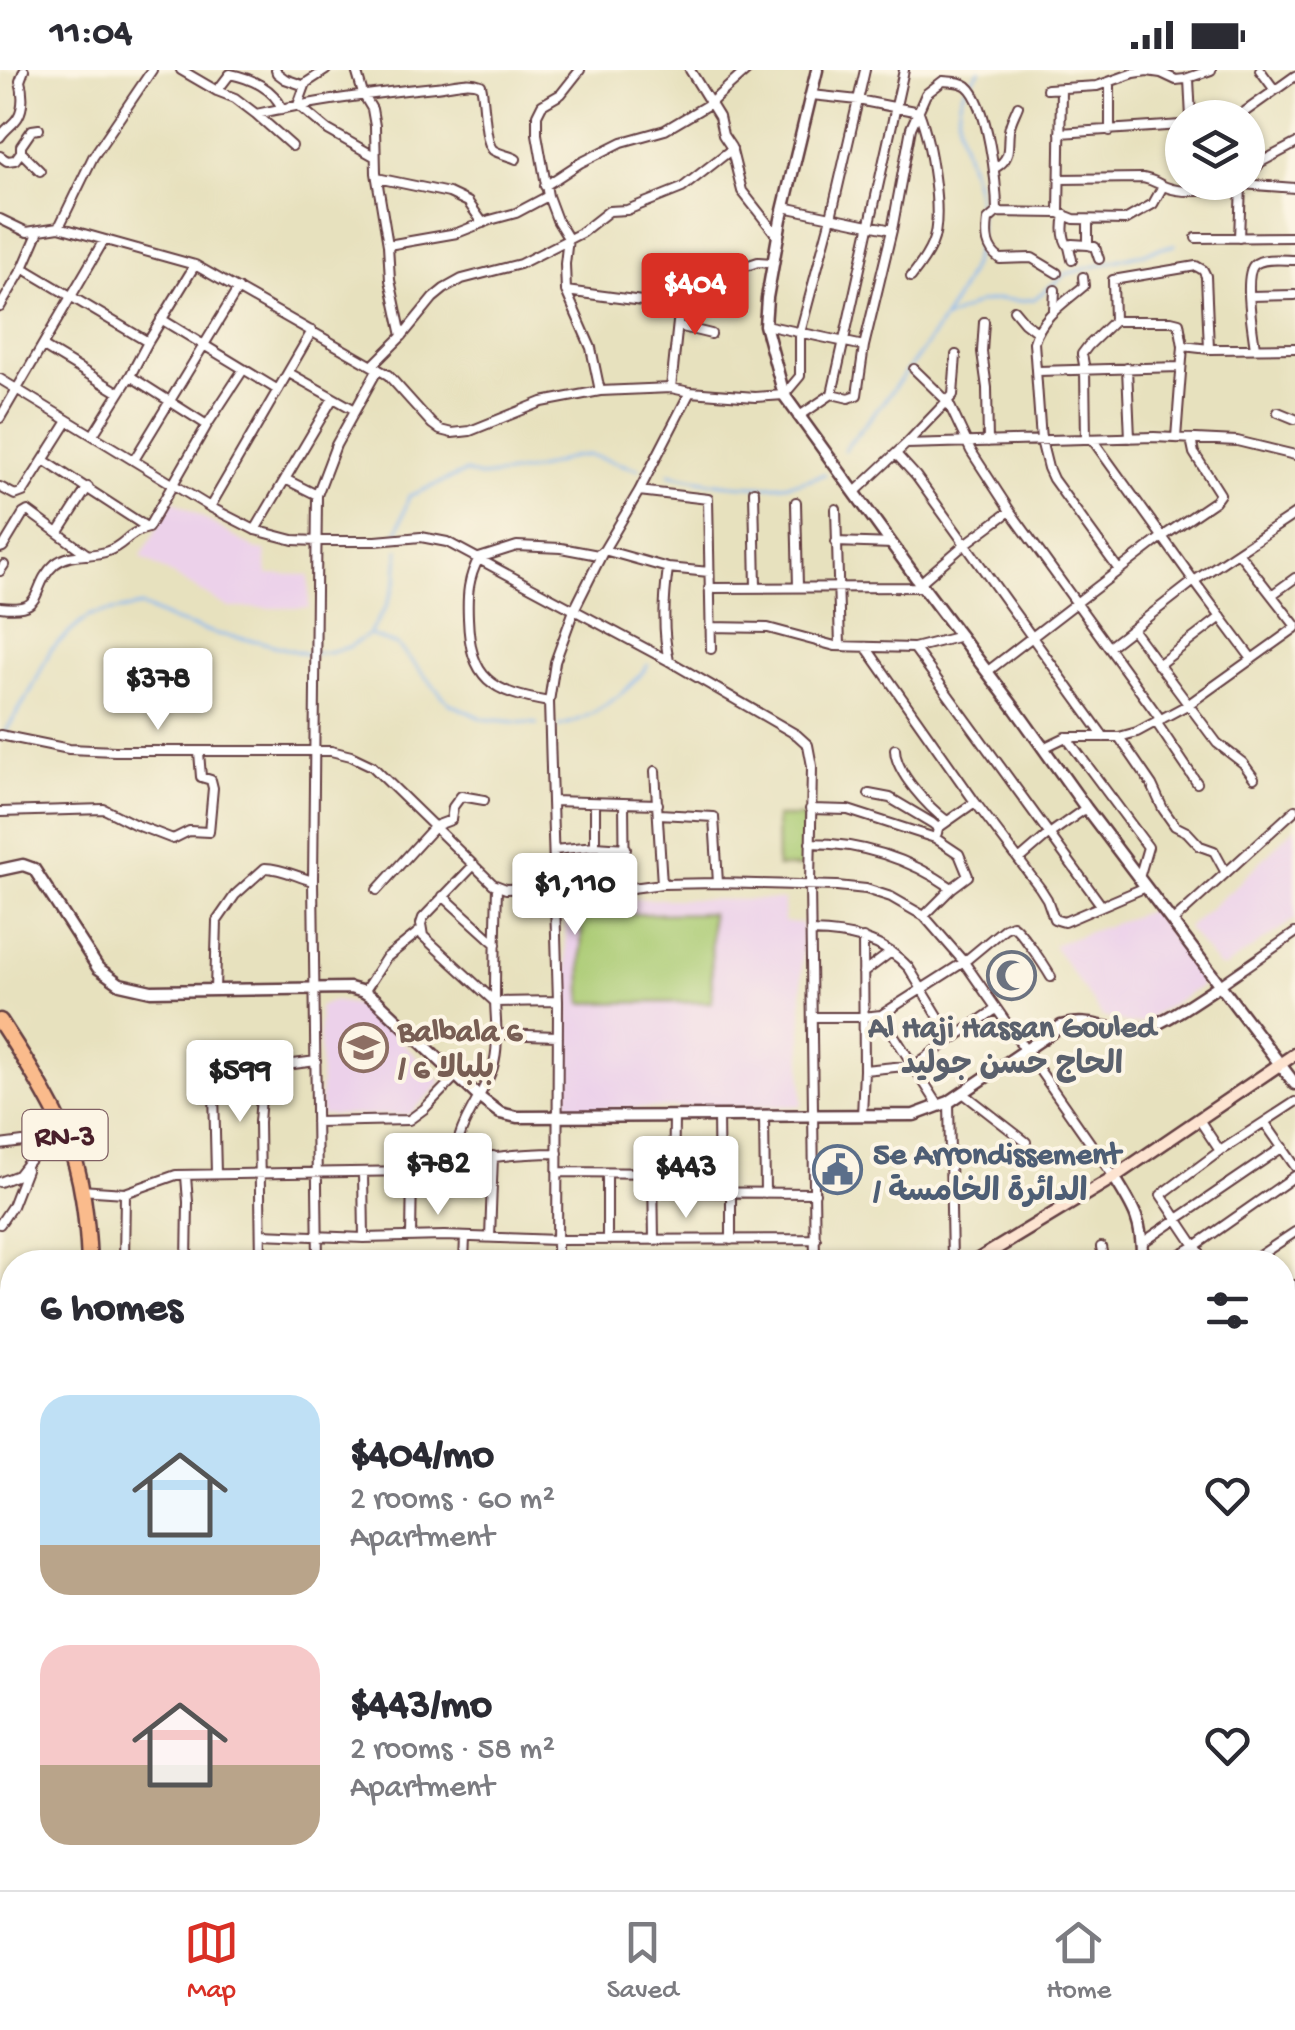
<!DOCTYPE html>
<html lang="en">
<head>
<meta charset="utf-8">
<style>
  :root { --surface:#fff; --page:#f2f2f3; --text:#2b2b33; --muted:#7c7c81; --line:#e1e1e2; --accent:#d93025 }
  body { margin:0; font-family:"Gochi Hand","Playpen Sans Arabic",sans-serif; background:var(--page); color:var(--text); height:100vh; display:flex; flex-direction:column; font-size:38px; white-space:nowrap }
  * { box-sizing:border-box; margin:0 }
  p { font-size:32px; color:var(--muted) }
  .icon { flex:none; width:55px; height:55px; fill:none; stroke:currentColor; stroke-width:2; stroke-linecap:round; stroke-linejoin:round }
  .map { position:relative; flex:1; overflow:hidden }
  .drawer { position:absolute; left:0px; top:1180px; width:1295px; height:640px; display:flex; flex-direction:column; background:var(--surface); border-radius:40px 40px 0 0; box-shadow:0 2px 8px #0004 }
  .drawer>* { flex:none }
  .tools { position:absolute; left:1165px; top:30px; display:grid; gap:20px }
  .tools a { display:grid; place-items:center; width:100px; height:100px; border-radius:50%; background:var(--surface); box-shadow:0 2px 8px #0004; font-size:50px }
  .price { position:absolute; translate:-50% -85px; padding:0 22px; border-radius:10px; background:#fff; color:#222; font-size:32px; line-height:65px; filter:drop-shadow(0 2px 5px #0008) }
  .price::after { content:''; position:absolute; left:50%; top:60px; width:30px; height:22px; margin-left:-15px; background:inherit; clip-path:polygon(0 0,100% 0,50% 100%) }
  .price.current { background:var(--accent); color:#fff }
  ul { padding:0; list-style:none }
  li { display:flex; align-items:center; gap:30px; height:250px; padding:0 40px }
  li span { display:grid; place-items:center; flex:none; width:280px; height:200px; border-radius:30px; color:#555 }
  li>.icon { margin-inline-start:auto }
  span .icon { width:120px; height:120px; fill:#fffc; stroke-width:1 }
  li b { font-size:42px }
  h2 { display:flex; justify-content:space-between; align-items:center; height:120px; padding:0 40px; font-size:42px }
  .status { display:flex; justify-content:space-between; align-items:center; height:70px; padding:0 50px; background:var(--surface); direction:ltr }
  .status svg { height:28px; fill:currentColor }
  .tabs { display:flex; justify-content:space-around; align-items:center; height:140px; border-top:2px solid var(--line); background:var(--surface); font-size:28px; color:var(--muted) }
  .tabs a { display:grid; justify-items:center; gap:5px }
  .tabs .current { color:var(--accent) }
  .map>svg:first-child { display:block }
  .built { fill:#ecd1ea }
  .green { fill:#aacb73; stroke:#7a754f; stroke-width:2.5 }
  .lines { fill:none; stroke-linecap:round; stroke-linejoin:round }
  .stream { stroke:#86b7f2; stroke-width:2.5 }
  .minor-casing { stroke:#623c41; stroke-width:12 }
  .tertiary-casing { stroke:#623c41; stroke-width:15 }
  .secondary-casing { stroke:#623c41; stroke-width:16 }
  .primary-casing { stroke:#623c41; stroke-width:18 }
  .trunk-casing { stroke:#623c41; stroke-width:19 }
  .minor { stroke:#fff; stroke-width:8 }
  .tertiary { stroke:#fff; stroke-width:10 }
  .secondary { stroke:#fde4d1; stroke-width:11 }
  .primary { stroke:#fabb8c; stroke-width:12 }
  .trunk { stroke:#fabb8c; stroke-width:14 }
  .rail { stroke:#4a1f2b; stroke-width:2.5; stroke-dasharray:15 8; stroke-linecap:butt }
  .labels { text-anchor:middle; stroke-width:8; stroke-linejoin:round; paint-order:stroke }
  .shield { fill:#fcf5e5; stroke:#7f5f63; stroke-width:2.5 }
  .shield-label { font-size:30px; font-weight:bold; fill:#4a1f2b }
  .worship-label { font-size:32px; font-weight:bold; fill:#5b616d; stroke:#fcf5e5 }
  .education-label { font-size:32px; font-weight:bold; fill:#785e54; stroke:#fcf5e5; text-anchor:start }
  .service-label { font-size:32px; font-weight:bold; fill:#4e5e75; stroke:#fcf5e5; text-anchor:start }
</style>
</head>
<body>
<div class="status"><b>11:04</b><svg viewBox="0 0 49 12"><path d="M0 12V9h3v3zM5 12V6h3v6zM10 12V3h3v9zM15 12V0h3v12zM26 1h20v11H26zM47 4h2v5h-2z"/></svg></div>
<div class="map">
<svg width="1295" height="1820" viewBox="0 0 1295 1820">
  <rect width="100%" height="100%" fill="#fcf5e5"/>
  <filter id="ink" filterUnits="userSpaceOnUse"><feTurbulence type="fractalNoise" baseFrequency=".01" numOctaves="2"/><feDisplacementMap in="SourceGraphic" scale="20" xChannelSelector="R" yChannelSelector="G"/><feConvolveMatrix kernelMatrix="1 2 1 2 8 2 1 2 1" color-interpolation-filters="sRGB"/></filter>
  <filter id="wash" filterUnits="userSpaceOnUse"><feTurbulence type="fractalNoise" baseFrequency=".0048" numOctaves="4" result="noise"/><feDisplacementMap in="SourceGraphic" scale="40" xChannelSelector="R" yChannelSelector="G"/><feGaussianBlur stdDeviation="2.25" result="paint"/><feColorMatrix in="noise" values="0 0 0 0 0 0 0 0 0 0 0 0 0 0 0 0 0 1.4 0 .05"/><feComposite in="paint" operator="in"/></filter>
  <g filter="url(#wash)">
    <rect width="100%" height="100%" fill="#e7e1be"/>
    <path class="built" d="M173 430 257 480H265L267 504 309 505V538H229L141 487Z
      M1295 757V849L1225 897H1219L1187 858 1234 818Z
      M564 828 784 830V852L802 853V1036L566 1039 568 934Z
      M1151 840 1202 907 1200 917 1141 953 1129 954 1103 947 1053 875Z
      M333 931 352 934 370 941 442 1012 409 1045H321L319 937Z
      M740 1808H864V1820H739Z"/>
    <path class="green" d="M776 747H804L805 797H777Z
      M711 843 712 932 582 933 581 845Z
      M567 1808H740L739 1820H574Z
      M867 1808H974L973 1820H867Z"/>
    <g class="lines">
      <path class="stream" d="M944 250 978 233 1000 229 1019 231 1034 229 1066 204 1174 175
        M844 380C881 335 969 231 977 175 979 157 980 132 975 114 969 87 951 53 962 25 965 16 974 8 980 0
        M669 404C709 413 754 421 795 413 805 411 815 407 825 404
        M397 464 409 426 466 402 479 407 506 404 537 399 572 387 589 385 638 399
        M370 565 397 575 449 633 483 649 537 654
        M559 656C592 649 629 622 648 595
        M4 664 32 619 51 579 90 545 142 536 174 551 217 564 257 571 306 584 328 582 349 577 369 564 386 537 397 509 399 479
        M1282 1480 1295 1475
        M0 1646 12 1658
        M1215 1808 1219 1820"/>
    </g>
  </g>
  <g filter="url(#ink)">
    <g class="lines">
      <defs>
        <path id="minor" d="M181 0 217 21 235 28 256 44C316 31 374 23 435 17 451 16 466 9 481 15 485 29 484 72 493 80 499 84 510 86 516 89
          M276 0 277 3 285 9 305 16
          M326 0 306 13 298 35 328 60 374 86
          M356 0 363 24 372 39 375 56 376 103 388 175 390 210 402 266
          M580 0 561 24 542 35 537 45V64L548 126 557 150 568 168 565 194 566 221 591 278 600 321
          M690 0 719 47 723 65 731 77 742 121 779 168
          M1260 0 1274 19
          M1189 9 1191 48
          M1110 13V61
          M1047 19 1097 16 1134 3 1147 1 1161 3 1176 10 1185 9 1211 0
          M217 21 230 4C250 8 274 18 282 39
          M812 25 858 30 919 42C930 70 944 146 932 174 927 186 919 197 911 207
          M256 44 292 76
          M1236 48 1295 6
          M1060 63 1182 55
          M0 67C5 59 14 54 18 47 24 37 23 21 20 11L24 0
          M1248 70 1261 92
          M21 82V76L32 60 39 59
          M0 86 7 91 15 90 21 82 40 101
          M995 98C1012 88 1007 78 1009 61 1010 52 1015 44 1018 36
          M1248 107 1261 92 1295 74
          M377 108 449 123 468 132 483 153
          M1060 109 1143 108C1154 110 1158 114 1166 117 1185 125 1225 120 1242 112
          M545 116 580 93 622 72 665 60 709 34 747 0
          M784 137 892 160
          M997 142 1059 143 1074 149 1125 150 1153 134 1163 116
          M1059 143 1061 19
          M1065 145C1063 155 1062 169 1069 177
          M0 149 27 162 59 157 195 195 388 305 432 354 440 360 452 363 470 361 542 332 600 321 671 318 690 322 755 327 784 325 800 306V263L831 147 865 0
          M1088 150V175L1095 177 1099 189
          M59 157 93 87 152 0
          M1196 168 1295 167
          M1239 168 1241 114 1295 118
          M388 175 457 163 490 150 516 143 548 126
          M1072 190 1069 177 1072 174 1088 175
          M23 198 148 272
          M1083 207 1084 216C1065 232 1041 247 1034 272L1041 370 1048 398 1053 409 1119 500
          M566 221 642 231 758 192 773 193
          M1250 226 1295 225
          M0 237 23 198 39 161
          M1014 240 1024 252 1037 262
          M1054 240 1055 220
          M161 249 278 320
          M1114 251 1113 210 1196 196 1203 200 1206 206 1209 279
          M984 252 982 282 987 318 988 372
          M765 255 864 276
          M678 256 711 264
          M42 276 118 322
          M1183 276 1209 279 1295 278
          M1255 278C1253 262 1243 206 1254 195 1263 187 1283 190 1295 190
          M372 296 402 266 433 228 444 219 462 209 520 194 581 163 609 141 627 140 682 118 732 79
          M1127 298 1130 368
          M914 299 948 332 971 381 1010 441 1161 650
          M1038 301 1180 297
          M289 303 355 340
          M130 306 207 355
          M0 309 210 437 255 460 293 470 317 471H376L421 467 447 472 669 591 797 665 808 675 812 696 810 815 815 1192
          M671 318 678 252 691 215
          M832 324 849 328 857 325 864 276 892 160 911 58 926 24 943 11C952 12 960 11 967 16 988 33 997 115 997 142L988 150C986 166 986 179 1000 189L1032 188 1057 203
          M1278 342 1295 349
          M798 347 832 324 904 0
          M0 348 104 170
          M93 365 130 306 148 272 195 195
          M1086 369 1085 300 1082 284 1088 276 1114 251H1171L1179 253 1183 276 1176 368
          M1092 369 1194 511 1252 589
          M906 374 953 325 956 285
          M896 384 916 406 1104 667
          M134 390 238 219
          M45 391 148 458
          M285 409 317 425
          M0 417 15 425 23 422 68 351
          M639 421 708 429 711 579
          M754 421 756 517
          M855 422 906 374 1154 367 1237 371 1295 385
          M796 432 798 517
          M210 437 312 261
          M836 439 840 576
          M255 460 333 328
          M59 462 88 417
          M836 472 893 474
          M0 478 3 477 23 444 28 441 88 485
          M1238 482 1295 555
          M668 498C664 529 662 560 669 591
          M0 501 4 495
          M920 513 964 475 1010 441
          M709 518 924 517
          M1273 524 1295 508
          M0 537C48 543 29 517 55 494 71 481 90 488 108 481 125 475 127 463 148 458L207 355 243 300
          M710 557 768 558 835 576 914 578 961 566
          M1132 559 1217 673 1243 693 1254 708
          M866 577 975 732 1040 818 1047 829 1054 849 1064 852 1146 817
          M1109 577 1194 511 1295 444
          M914 578 1101 835
          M1158 595 1221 547
          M988 601 1162 467 1215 431 1220 424 1194 383 1191 369
          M549 632C492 622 470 610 468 548 467 525 468 508 479 488L517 476 561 478 598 485 604 480 668 498 709 502
          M1156 652 1197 713
          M0 665 69 679 115 681H331L351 686 372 696 493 814 506 819 556 817 625 819 662 814 718 813 837 816 866 819 891 827 924 846 964 892 1114 1107
          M1066 667 1148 777 1139 808
          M1119 667 1152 715 1163 739 1175 756 1187 762 1200 776 1214 781 1226 803
          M1043 678 1066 667H1119L1137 662 1189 634 1295 558
          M895 679C895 702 929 738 947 751
          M655 701 662 814
          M869 724 890 728 932 753 938 758
          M552 731 658 734
          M595 733V776
          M624 734 625 819
          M810 739 848 740 935 768 959 784 968 806 952 818
          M0 742 104 739 134 754 173 769 189 761 209 762 213 718 211 710 201 707 199 682
          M659 744 714 747 718 813
          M937 763 938 758 975 732
          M810 773C861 773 910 789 952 818L924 846
          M554 780 595 776 626 778
          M1019 790 1048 765 1086 738
          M474 795 423 848 421 854 423 866 495 932 558 931
          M377 820 435 756 451 750 453 737 461 726 484 730
          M443 826 496 874
          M1173 851 1295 740
          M811 862C849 863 883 869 909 898L952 969
          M863 903 891 882
          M1220 915 1295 863
          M215 920 217 851 235 825 265 798C282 798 297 807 313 811
          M364 922 386 888 421 860
          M881 945 939 1036
          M813 947H863L881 945 964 892 1005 858 1012 855C1022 862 1044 895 1051 907
          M497 964 558 966
          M864 1000 915 995 996 939
          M214 1021 216 1104
          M963 1023 1026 1072
          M949 1032 952 1192
          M718 1046 719 1122
          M764 1046 765 1123
          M862 1046 864 1000 863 868
          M1200 1051 1220 1081
          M316 1052 409 1050 424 1039 457 1005
          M1265 1053 1295 1096
          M0 1075 23 1072 40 1077
          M457 1091C453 1059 483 1027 493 997 500 974 495 951 495 927 495 890 496 854 497 817
          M363 1102 364 1168
          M558 1102 673 1103
          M653 1102 654 1170
          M607 1103V1170
          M186 1106 188 1132 187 1192
          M0 1112 18 1105 40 1077 66 1067
          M80 1120 125 1123 176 1105 412 1101C461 1091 508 1083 558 1083
          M653 1122 815 1123
          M673 1122 674 1046
          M731 1122V1170
          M0 1154 12 1136 26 1100
          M261 1164 364 1168 444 1166 557 1170 816 1169
          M411 1167 412 1101
          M490 1167 493 1086
          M1142 1173 1283 1077
          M1101 1177 1104 1192
          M124 1192 125 1123
          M261 1192 259 1052 263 1003 271 997 316 991
          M318 1192 313 811 317 425 336 375 378 299
          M464 1192 465 1167
          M557 1192 558 931 549 632 555 592 574 540 604 480 639 421 690 322
          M1165 1192 1195 1176 1295 1106
          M1206 1192 1161 1125 1220 1081 1295 1032
          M1250 1192 1295 1162
          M1282 1223 1295 1215
          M1285 1452 1286 1273
          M1282 1545 1295 1553
          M1282 1619 1295 1620
          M1282 1654 1295 1638
          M1282 1759 1295 1746
          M1159 1808 1160 1820
          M461 1820 484 1808
          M1073 1820 1077 1808
          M1124 1820 1125 1808
          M1244 1820 1249 1808
          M1280 1820 1295 1805"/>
        <path id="tertiary" d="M817 0 781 149 767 228 765 255 784 325 920 513 1016 640 1086 738 1295 1014
          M0 800 23 795 34 799 98 898 120 914 151 921 350 918 364 922 376 930 480 1028 500 1043 517 1047 914 1045 949 1032 1061 956C1091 947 1109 963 1138 960 1159 958 1200 927 1220 915
          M1114 1107C1135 1140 1143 1153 1142 1192
          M1282 1274 1295 1272"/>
        <path id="secondary" d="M974 1192 1114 1107 1295 984"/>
        <path id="primary" d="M0 1757 12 1748"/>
        <path id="trunk" d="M0 951C24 988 49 1027 67 1068 83 1107 87 1151 89 1192
          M302 1808 311 1820
          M317 1808 326 1820"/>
      </defs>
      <use href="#minor" class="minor-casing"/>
      <use href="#tertiary" class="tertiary-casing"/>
      <use href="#secondary" class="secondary-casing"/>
      <use href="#primary" class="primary-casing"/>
      <use href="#trunk" class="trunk-casing"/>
      <use href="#minor" class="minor"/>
      <use href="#tertiary" class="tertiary"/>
      <use href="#secondary" class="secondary"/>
      <use href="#primary" class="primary"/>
      <use href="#trunk" class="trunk"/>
      <path class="rail" d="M0 1591 12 1605
        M196 1808 207 1820"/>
    </g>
  </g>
  <defs>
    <symbol id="mosque-ring" viewBox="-11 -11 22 22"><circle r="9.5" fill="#fcf5e5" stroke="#6b7280" stroke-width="1.5"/><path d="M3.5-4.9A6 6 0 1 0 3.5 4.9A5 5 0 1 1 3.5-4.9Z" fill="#6b7280"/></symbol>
    <symbol id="school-ring" viewBox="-11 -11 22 22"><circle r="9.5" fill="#fcf5e5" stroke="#8d6e63" stroke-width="1.5"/><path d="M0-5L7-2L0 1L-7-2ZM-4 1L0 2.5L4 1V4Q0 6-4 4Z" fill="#8d6e63"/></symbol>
    <symbol id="civic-ring" viewBox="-11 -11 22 22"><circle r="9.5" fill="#fcf5e5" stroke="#5c6f8a" stroke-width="1.5"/><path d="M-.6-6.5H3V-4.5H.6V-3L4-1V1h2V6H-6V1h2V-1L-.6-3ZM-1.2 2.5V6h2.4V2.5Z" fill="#5c6f8a"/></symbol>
  </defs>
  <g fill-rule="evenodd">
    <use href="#mosque-ring" x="984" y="878" width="55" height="55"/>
    <use href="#school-ring" x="336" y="950" width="55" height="55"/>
    <use href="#civic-ring" x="810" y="1072" width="55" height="55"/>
  </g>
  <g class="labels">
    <rect class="shield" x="22.5" y="1040" width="85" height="50" rx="8"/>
    <g class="shield-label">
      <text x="65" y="1075">RN-3</text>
    </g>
    <g class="worship-label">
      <text x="1012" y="966">Al Haji Hassan Gouled<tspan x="1012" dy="37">الحاج حسن جوليد</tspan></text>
    </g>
    <g class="education-label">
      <text x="398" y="970">Balbala 6<tspan x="398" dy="37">/ بلبالا 6</tspan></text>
    </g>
    <g class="service-label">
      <text x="873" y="1093">5e Arrondissement<tspan x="873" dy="37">/ الدائرة الخامسة</tspan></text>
    </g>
  </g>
</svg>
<div class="tools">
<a><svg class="icon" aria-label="layers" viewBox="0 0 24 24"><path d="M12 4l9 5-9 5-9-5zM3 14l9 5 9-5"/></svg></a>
</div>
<b class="price current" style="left:695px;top:268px">$404</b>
<b class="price" style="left:158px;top:663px">$378</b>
<b class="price" style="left:575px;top:868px">$1,110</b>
<b class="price" style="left:240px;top:1055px">$599</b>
<b class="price" style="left:438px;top:1148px">$782</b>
<b class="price" style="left:686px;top:1151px">$443</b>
<section class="drawer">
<h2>6 homes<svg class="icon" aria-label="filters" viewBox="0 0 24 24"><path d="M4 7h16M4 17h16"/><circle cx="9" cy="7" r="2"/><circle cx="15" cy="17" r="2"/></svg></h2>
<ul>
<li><span style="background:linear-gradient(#bfe0f5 75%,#b9a48a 0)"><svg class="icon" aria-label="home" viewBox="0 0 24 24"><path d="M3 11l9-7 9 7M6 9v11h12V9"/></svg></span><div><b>$404/mo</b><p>2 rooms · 60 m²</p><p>Apartment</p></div><svg class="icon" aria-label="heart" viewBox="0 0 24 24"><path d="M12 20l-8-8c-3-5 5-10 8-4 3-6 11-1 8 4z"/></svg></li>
<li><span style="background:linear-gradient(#f6c9c9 60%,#b9a48a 0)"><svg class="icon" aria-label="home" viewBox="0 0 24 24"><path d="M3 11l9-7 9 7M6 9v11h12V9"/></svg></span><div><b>$443/mo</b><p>2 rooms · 58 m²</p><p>Apartment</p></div><svg class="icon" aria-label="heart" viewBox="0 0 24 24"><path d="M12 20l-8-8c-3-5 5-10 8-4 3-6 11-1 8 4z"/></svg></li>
</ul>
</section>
</div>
<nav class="tabs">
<a class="current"><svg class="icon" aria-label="map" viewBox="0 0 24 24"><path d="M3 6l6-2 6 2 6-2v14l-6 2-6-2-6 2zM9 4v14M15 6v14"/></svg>Map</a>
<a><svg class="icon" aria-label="saved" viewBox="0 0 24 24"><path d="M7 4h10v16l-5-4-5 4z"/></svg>Saved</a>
<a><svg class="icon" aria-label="home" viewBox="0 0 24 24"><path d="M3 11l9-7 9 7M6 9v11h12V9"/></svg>Home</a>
</nav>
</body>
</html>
